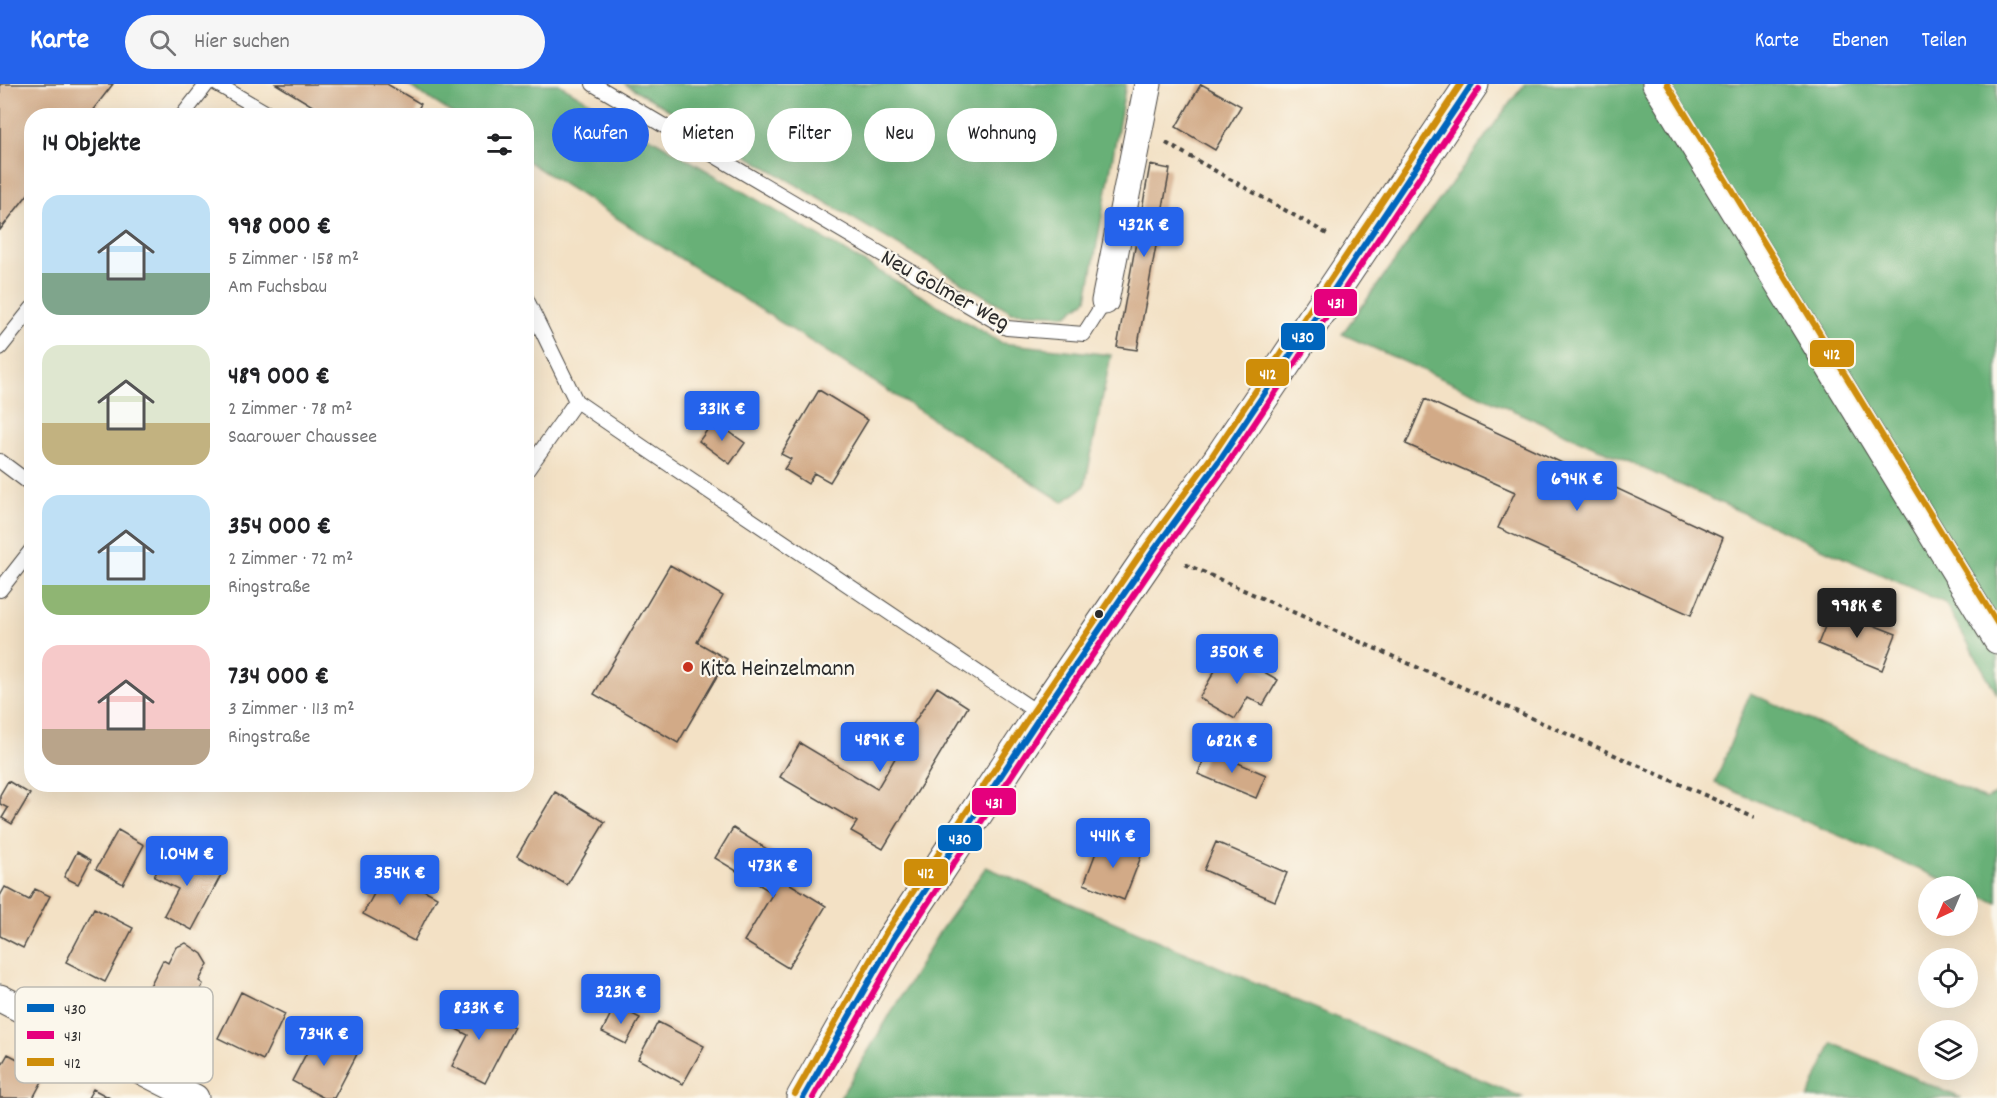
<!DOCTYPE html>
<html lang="de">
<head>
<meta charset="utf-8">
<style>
  :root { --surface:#fff; --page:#f6f6f6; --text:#202124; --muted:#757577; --accent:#2563eb }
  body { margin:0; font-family:Dekko,sans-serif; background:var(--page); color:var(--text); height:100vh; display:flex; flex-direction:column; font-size:22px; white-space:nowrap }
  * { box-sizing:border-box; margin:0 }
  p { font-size:20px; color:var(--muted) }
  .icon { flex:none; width:33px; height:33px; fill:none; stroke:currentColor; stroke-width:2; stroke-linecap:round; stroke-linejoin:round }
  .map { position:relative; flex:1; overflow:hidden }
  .panel { position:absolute; left:24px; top:24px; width:510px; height:684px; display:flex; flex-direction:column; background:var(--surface); border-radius:24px; box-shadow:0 6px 24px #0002 }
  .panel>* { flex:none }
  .banner { position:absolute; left:552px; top:24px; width:570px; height:54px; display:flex; gap:12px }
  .needle { width:39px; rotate:224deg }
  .fabs { position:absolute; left:1918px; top:792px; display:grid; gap:12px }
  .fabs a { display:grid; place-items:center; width:60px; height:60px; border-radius:50%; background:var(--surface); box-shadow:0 6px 24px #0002; font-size:30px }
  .price { position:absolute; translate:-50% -51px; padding:0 14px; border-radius:6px; background:var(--accent); color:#fff; font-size:20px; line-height:39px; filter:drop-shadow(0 2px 3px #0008) }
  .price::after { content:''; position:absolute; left:50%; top:36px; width:18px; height:14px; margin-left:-9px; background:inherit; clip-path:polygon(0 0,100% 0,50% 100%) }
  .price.current { background:#222; color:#fff }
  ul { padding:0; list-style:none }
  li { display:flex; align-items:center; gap:18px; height:150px; padding:0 18px }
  li span { display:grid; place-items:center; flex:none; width:168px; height:120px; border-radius:18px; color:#555 }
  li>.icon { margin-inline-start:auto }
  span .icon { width:72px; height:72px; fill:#fffc; stroke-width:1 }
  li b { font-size:26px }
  h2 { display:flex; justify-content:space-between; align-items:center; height:72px; padding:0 18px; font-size:26px }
  .chip { padding:0 21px; border-radius:27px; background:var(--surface); box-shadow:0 6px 24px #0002; font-size:21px; line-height:54px }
  .chip.current { background:var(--accent); color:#fff }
  header { display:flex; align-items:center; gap:36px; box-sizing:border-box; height:84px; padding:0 30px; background:var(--accent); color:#fff }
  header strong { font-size:28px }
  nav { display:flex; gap:33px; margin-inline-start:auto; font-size:21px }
  .search { width:420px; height:54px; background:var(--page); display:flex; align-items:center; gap:15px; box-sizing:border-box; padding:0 21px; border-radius:33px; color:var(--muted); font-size:22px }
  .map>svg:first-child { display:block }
  .forest { fill:#67b077; stroke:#496e51; stroke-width:1.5 }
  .building { fill:#d2aa87 }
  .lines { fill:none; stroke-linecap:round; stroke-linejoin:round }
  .service-casing { stroke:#494642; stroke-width:16 }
  .minor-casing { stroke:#494642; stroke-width:29 }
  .secondary-casing { stroke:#494642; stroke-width:35 }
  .path { stroke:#494642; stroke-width:4; stroke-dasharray:4.5 4.5; stroke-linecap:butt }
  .service { stroke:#fff; stroke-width:14 }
  .minor { stroke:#fff; stroke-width:27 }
  .secondary { stroke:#fff; stroke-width:33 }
  .bus-1-casing { stroke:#fbf7ec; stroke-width:10 }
  .bus-2-casing { stroke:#fbf7ec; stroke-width:10 }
  .bus-3-casing { stroke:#fbf7ec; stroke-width:10 }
  .bus-1 { stroke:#0065bd; stroke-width:6 }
  .bus-2 { stroke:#e5007d; stroke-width:6 }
  .bus-3 { stroke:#ce8d09; stroke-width:6 }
  .bus-dot { fill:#2b2b2b; stroke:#fbf7ec; stroke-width:2 }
  .poi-dot { fill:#c8321e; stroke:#fbf7ec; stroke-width:2 }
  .labels { text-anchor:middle; stroke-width:4.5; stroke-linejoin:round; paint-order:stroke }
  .street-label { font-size:24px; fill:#2b2b2b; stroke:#fbf7ec }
  .poi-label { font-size:24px; fill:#2b2b2b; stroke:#fbf7ec; text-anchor:start }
  .key { fill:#fbf7ec; stroke:#bdbab2; stroke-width:1.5 }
  .key-label { font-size:16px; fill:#2b2b2b }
  .line-badge { stroke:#fbf7ec; stroke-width:2 }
  .badge-label { font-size:16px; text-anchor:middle; font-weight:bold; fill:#fff }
</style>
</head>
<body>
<header>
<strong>Karte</strong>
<div class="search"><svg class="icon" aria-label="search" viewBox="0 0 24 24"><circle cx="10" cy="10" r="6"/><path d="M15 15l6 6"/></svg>Hier suchen</div>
<nav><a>Karte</a><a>Ebenen</a><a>Teilen</a></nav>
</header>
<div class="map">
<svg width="1997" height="1014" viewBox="0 0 1997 1014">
  <rect width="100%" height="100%" fill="#fbf7ec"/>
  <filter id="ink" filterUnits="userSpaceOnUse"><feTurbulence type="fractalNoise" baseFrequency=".0167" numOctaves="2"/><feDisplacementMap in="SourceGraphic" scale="12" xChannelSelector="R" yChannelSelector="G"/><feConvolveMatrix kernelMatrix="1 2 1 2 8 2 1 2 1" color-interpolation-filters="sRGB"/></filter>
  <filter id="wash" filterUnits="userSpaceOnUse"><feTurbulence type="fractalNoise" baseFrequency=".008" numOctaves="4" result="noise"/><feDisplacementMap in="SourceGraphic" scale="24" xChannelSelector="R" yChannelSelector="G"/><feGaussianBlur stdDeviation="1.35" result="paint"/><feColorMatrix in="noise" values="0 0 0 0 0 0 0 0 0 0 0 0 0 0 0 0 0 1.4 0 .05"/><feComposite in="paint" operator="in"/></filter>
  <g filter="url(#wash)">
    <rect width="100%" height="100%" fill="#f3e1c5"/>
    <path class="forest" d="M406 0H559L1002 259 1111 271 1085 402 1063 418 527 77 526 32 455 31Z
      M625 0H1126L1087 215 1067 231 1012 228Z
      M1525 0H1997V610L1945 519 1342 250 1512 16Z
      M1750 609 1985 715 1997 709V819L1968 807V802H1958L1715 699Z
      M986 783 1524 1014H840L940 847Z
      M1832 959 1961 1014H1808Z"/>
    <g id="blocks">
      <path class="building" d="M0 0H113L88 32H32V105L0 146Z
        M276 0H387L421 20 414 32H329Z
        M1201 0 1241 22 1215 66 1176 43Z
        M1150 81 1170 85 1137 266 1117 263Z
        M819 306 868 336 830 398 814 389 808 400 784 385 791 375 781 370Z
        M1425 315 1723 454 1691 531 1498 444 1515 408 1406 360Z
        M714 337 745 359 730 380 699 357Z
        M670 481 723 512 697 558 727 575 678 659 594 610Z
        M1832 525 1896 550 1882 586 1818 560Z
        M1227 566 1278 596 1263 621 1248 613 1235 635 1199 614Z
        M937 603 968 623 883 765 851 747 857 738 780 693 800 659 877 705 908 652 906 651Z
        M1208 666 1266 691 1256 714 1198 690Z
        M8 697 30 710 12 740 2 734 8 724 0 720V711Z
        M555 708 605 738 567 801 517 772Z
        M733 744 791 780 782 795 826 822 788 884 744 857 773 809 715 774Z
        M118 746 144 761 123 800 96 785Z
        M1101 755 1142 770 1124 816 1084 800Z
        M1216 758 1287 789 1275 817 1204 786Z
        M169 764 221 791 192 846 164 831 178 805 154 793Z
        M77 768 91 776 78 800 64 793Z
        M387 786 437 813 414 857 363 830Z
        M5 803 29 816 35 805 50 812 23 864 0 852V812Z
        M94 824 133 844 105 898 66 878Z
        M186 859 202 870 208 880 199 897 203 900 182 941 141 920 163 876 168 879 176 863Z
        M241 908 285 930 263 976 218 954Z
        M462 917 514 943 485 999 452 982 468 951 450 942Z
        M615 921 640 934 626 960 602 948Z
        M658 938 704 962 683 1000 638 975Z
        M317 949 357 970 334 1014H324L292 997Z
        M8 970 46 990 33 1014H0V984Z
        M93 1005 110 1014H88Z"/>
    </g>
  </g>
  <g filter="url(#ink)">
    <use href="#blocks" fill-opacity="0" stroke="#494642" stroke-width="1.5"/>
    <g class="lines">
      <defs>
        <path id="service" d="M217 0 272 32
          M593 0 1007 244 1084 250 1105 217
          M182 32 207 0
          M526 214 576 317 649 367 1041 631
          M0 264 32 224
          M0 377 32 401
          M526 388 576 317
          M0 506 32 465"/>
        <path id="minor" d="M1656 0 1997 556
          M1105 217 1148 0
          M0 914 195 1014"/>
        <path id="secondary" d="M803 1014 893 855 1041 631 1154 466 1219 377 1472 0"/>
      </defs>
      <use href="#service" class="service-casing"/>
      <use href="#minor" class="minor-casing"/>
      <use href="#secondary" class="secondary-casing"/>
      <path class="path" d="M1166 59 1329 151
        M1185 480 1754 733"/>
      <use href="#service" class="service"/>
      <use href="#minor" class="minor"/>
      <use href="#secondary" class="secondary"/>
      <defs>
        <path id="bus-1" d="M803 1014 893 855 1041 631 1154 466 1219 377 1472 0"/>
        <path id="bus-2" d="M813 1014 901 860 1048 636 1161 471 1226 382 1479 5"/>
        <path id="bus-3" d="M1667 0 1997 539
          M795 1010 885 850 1034 626 1147 461 1212 372 1461 0"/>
      </defs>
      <use href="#bus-1" class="bus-1-casing"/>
      <use href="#bus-2" class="bus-2-casing"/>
      <use href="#bus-3" class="bus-3-casing"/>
      <use href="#bus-1" class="bus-1"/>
      <use href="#bus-2" class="bus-2"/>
      <use href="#bus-3" class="bus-3"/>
    </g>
  </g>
  <circle class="bus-dot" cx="1099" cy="530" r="5"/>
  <circle class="poi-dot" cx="688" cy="583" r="6"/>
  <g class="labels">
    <g class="street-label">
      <text transform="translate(946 205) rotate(29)" y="8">Neu Golmer Weg</text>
    </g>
    <g class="poi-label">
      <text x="700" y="591">Kita Heinzelmann</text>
    </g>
  </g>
  <rect x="15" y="903" width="198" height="96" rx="9" class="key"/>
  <rect x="27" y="920" width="27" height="8" fill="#0065bd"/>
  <rect x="27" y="947" width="27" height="8" fill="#e5007d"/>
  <rect x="27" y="974" width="27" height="8" fill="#ce8d09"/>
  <g class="key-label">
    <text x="64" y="930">430</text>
    <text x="64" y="957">431</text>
    <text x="64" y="984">412</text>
  </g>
  <g class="line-badge">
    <rect x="1313" y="204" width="45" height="29" rx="6" fill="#e5007d"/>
    <rect x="1280" y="238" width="46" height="29" rx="6" fill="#0065bd"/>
    <rect x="1809" y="255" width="46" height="29" rx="6" fill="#ce8d09"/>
    <rect x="1245" y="274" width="45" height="29" rx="6" fill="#ce8d09"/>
    <rect x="971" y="703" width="46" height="29" rx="6" fill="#e5007d"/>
    <rect x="937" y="740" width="46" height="28" rx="6" fill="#0065bd"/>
    <rect x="903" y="774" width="46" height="29" rx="6" fill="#ce8d09"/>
  </g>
  <g class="badge-label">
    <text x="1336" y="224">431</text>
    <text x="1303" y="258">430</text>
    <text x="1832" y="275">412</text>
    <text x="1268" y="295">412</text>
    <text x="994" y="724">431</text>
    <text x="960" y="760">430</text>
    <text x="926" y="794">412</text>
  </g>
</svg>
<div class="fabs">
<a><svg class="needle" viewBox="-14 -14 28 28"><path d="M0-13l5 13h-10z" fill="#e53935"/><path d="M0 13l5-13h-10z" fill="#757577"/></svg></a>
<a><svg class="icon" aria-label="locate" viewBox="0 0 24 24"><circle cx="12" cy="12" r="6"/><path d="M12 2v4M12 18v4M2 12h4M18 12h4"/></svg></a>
<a><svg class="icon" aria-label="layers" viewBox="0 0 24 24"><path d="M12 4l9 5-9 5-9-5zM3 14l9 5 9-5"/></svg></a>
</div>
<b class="price" style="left:1144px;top:174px">432K €</b>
<b class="price" style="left:722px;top:358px">331K €</b>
<b class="price" style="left:1577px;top:428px">694K €</b>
<b class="price current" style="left:1857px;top:555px">998K €</b>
<b class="price" style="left:1237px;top:601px">350K €</b>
<b class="price" style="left:880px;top:689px">489K €</b>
<b class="price" style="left:1232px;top:690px">682K €</b>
<b class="price" style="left:1113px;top:785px">441K €</b>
<b class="price" style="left:187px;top:803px">1.04M €</b>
<b class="price" style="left:773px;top:815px">473K €</b>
<b class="price" style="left:400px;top:822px">354K €</b>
<b class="price" style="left:621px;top:941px">323K €</b>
<b class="price" style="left:479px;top:957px">833K €</b>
<b class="price" style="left:324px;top:983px">734K €</b>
<div class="banner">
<a class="chip current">Kaufen</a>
<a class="chip">Mieten</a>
<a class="chip">Filter</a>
<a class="chip">Neu</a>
<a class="chip">Wohnung</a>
</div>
<section class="panel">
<h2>14 Objekte<svg class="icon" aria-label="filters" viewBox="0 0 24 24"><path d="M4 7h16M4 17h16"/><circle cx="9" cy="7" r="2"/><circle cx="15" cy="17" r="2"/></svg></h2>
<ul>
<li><span style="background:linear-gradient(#bfe0f5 65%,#7fa58c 0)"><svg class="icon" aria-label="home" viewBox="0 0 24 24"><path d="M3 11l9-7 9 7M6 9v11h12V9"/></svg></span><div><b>998 000 €</b><p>5 Zimmer · 158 m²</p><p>Am Fuchsbau</p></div></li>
<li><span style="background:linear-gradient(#dfe7d0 65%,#c2b280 0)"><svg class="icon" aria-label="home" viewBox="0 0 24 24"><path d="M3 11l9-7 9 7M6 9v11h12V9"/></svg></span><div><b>489 000 €</b><p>2 Zimmer · 78 m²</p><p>Saarower Chaussee</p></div></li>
<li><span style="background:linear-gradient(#bfe0f5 75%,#8fb573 0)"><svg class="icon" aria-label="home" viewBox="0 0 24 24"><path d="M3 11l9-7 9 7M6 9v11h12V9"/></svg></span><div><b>354 000 €</b><p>2 Zimmer · 72 m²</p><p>Ringstraße</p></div></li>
<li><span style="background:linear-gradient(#f6c9c9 70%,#b9a48a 0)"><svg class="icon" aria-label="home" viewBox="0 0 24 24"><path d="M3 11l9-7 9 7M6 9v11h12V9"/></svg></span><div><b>734 000 €</b><p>3 Zimmer · 113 m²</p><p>Ringstraße</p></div></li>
</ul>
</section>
</div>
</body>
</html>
